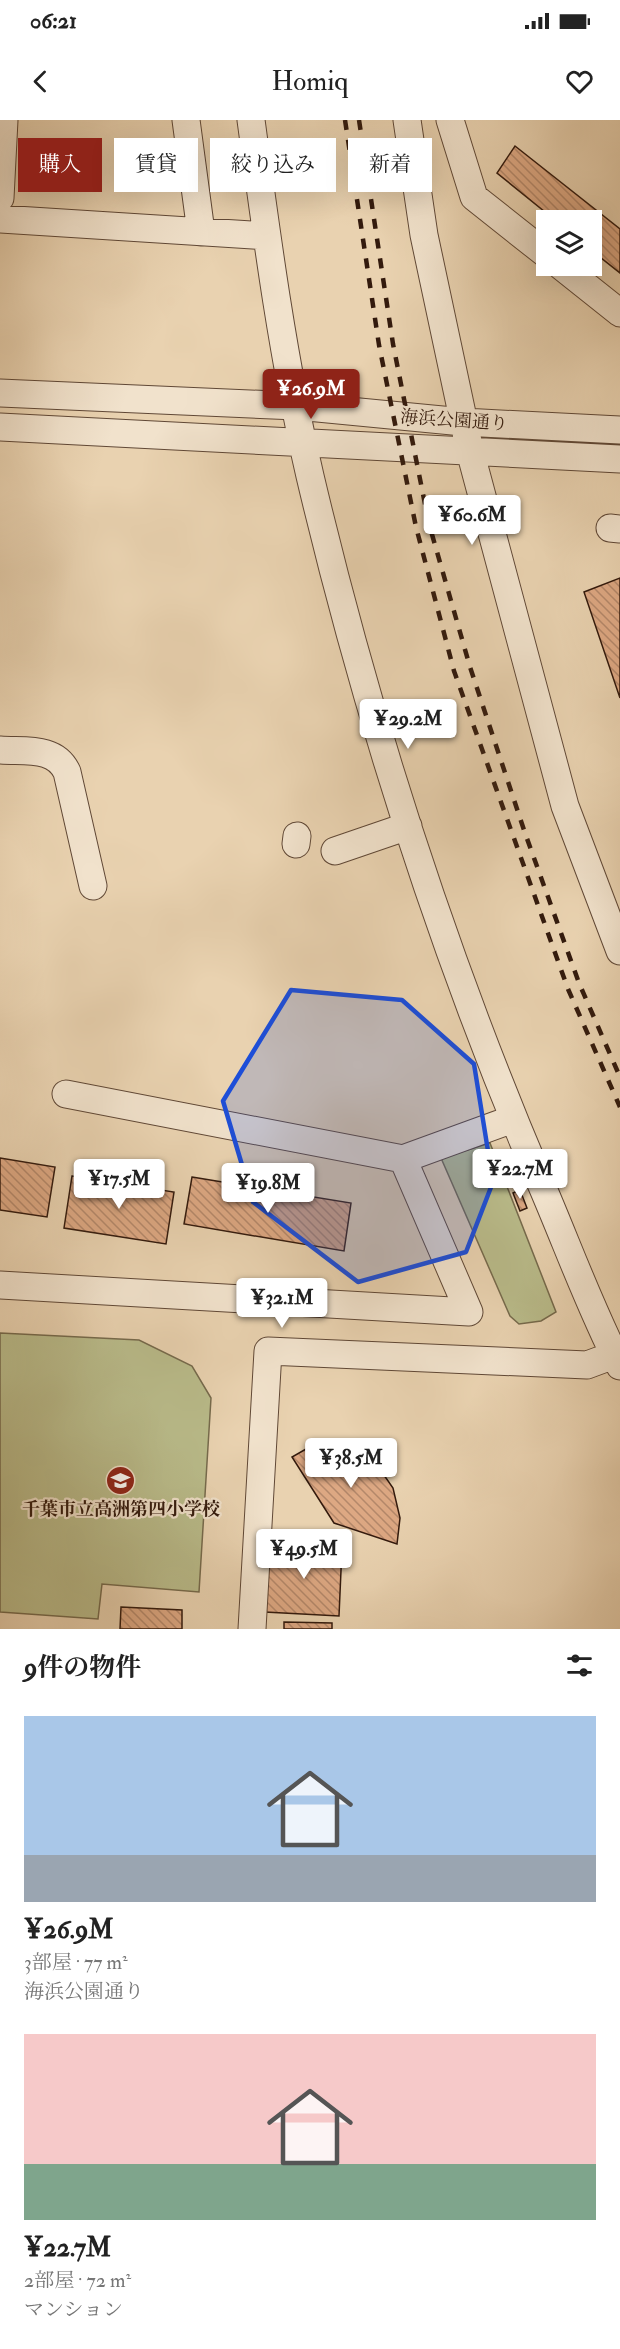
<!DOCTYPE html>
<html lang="ja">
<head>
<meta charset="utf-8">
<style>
  :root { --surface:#fff; --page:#f6f6f6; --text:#222; --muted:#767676; --accent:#8f2418 }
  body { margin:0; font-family:"IM FELL Double Pica","Noto Serif JP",serif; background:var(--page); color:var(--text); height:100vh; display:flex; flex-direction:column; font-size:22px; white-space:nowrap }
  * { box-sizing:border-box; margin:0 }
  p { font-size:20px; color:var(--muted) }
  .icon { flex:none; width:33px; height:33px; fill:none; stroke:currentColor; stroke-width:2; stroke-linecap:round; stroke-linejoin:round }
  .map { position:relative; height:1509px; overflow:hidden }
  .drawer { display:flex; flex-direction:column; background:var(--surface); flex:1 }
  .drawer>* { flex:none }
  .top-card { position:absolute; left:18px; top:18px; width:585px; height:54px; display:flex; gap:12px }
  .controls { position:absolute; left:536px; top:90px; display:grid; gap:12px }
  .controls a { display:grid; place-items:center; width:66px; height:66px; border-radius:0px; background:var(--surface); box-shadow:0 6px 24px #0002; font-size:30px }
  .price { position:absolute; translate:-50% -51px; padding:0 14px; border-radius:6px; background:#fff; color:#222; font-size:20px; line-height:39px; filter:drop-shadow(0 2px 3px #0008) }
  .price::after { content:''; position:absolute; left:50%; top:36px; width:18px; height:14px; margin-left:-9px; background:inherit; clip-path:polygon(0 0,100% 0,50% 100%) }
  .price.active { background:var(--accent); color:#fff }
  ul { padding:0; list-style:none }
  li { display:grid; align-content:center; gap:12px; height:318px; padding:0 24px }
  li span { display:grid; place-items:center; height:186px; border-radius:0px; color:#555 }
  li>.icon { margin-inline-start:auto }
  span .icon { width:108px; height:108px; fill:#fffc; stroke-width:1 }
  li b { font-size:26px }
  h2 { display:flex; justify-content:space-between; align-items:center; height:72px; padding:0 24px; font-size:26px }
  .tag { padding:0 21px; border-radius:0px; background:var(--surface); box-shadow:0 6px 24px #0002; font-size:21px; line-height:54px }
  .tag.active { background:var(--accent); color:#fff }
  .status { display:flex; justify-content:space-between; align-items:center; height:42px; padding:0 30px; background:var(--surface); direction:ltr }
  .status svg { height:16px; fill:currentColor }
  header { display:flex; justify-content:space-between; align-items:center; height:78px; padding:0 24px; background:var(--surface); font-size:27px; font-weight:600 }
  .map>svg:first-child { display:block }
  .grass { fill:#b9bb8a; stroke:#766a4c; stroke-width:1.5 }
  .building { fill:url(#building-back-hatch); stroke:#331a0d; stroke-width:1.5 }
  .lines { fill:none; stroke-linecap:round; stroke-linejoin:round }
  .minor-casing { stroke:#604836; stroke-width:29 }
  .minor { stroke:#f1e2cc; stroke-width:27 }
  .rail { stroke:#331a0d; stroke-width:4.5; stroke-dasharray:10 10; stroke-linecap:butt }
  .marked { fill:#1d4ed8; fill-opacity:0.2; stroke:#1d4ed8; stroke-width:4.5; stroke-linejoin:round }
  .labels { text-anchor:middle; stroke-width:4.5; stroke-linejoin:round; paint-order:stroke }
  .street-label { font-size:18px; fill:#331a0d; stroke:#f1e2cc }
  .poi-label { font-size:18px; font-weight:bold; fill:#331a0d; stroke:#f1e2cc }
</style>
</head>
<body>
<div class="status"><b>06:21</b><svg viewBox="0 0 49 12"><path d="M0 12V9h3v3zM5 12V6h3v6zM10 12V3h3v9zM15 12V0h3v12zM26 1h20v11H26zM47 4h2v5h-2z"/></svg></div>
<header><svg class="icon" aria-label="back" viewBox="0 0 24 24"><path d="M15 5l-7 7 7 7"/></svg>Homiq<svg class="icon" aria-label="heart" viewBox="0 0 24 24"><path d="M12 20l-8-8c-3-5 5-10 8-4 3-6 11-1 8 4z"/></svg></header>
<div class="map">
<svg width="620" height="1509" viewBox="0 0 620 1509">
  <defs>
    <pattern id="building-back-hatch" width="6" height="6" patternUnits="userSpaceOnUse" patternTransform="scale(1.5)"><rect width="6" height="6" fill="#dda883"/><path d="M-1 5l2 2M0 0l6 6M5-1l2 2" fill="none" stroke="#b4886a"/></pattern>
  </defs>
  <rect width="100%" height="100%" fill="#e9d2b0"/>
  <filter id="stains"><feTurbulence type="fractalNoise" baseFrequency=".00333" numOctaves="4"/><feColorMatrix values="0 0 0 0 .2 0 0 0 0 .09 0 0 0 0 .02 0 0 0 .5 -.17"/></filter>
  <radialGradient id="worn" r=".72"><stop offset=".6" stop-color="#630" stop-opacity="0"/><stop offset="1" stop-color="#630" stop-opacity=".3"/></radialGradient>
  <path class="grass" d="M490 1023 556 1192 541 1201 519 1204 510 1196 441 1038Z
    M0 1213 139 1220 192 1246 211 1278 199 1472 102 1464 98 1499 0 1492Z"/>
  <path class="building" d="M515 26 620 109V153L591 130V100H555L497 53Z
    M620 458V578L584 472Z
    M0 1038 55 1047 47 1097 0 1090Z
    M72 1056 174 1072 166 1124 64 1108Z
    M192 1057 351 1083 344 1131 184 1104Z
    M520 1070 527 1088 520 1091 513 1073Z
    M332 1319 354 1328 375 1342 393 1368 400 1398 397 1424 334 1403 292 1337 313 1325Z
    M269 1424 342 1428 339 1496 265 1492Z
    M121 1487 182 1490V1509H120Z
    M284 1502 332 1503V1509H284Z"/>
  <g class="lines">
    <defs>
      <path id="minor" d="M186 0 201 112
        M251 0C267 119 283 239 310 356 367 597 442 831 539 1059 566 1121 589 1186 620 1246
        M407 0 424 115 470 331 565 686 620 831
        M450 0 474 77 546 134
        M0 78 4 0
        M0 99 267 116
        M561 146 620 193
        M0 273 297 286 463 302 620 310
        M0 307 620 339
        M610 408 620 409
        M0 630C25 632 55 626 67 652L93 766
        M296 724 297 716
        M335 731 408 706
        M66 974 403 1039
        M0 1165 469 1192 403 1039 513 999
        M252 1509 268 1231 587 1245 614 1235"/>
    </defs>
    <use href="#minor" class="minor-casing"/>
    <use href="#minor" class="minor"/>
    <path class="rail" d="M345 0 379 225 416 407 454 551 568 869 620 987
      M359 0 393 224 429 404 470 547 525 713 579 863 620 957"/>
  </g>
  <path class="marked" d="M291 870 402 880 474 944 493 1062 466 1132 358 1162 253 1082 223 981Z"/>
  <defs>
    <symbol id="school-disc" viewBox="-11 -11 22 22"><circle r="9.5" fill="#8f2418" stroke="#f1e2cc"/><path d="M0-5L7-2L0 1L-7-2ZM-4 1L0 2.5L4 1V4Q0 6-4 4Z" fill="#fff"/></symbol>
  </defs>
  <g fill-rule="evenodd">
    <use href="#school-disc" x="104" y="1344" width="33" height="33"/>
  </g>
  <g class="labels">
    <g class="street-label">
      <text transform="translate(454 300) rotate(4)" y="6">海浜公園通り</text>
    </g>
    <g class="poi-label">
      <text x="121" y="1395">千葉市立高洲第四小学校</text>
    </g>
  </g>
  <rect width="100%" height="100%" filter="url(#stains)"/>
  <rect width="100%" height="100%" fill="url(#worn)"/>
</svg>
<div class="controls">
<a><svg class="icon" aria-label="layers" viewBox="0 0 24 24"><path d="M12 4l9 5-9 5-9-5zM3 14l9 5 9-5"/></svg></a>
</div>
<b class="price active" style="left:311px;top:300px">¥26.9M</b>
<b class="price" style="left:472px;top:426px">¥60.6M</b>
<b class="price" style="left:408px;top:630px">¥29.2M</b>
<b class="price" style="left:520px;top:1080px">¥22.7M</b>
<b class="price" style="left:119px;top:1090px">¥17.5M</b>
<b class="price" style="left:268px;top:1094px">¥19.8M</b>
<b class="price" style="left:282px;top:1209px">¥32.1M</b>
<b class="price" style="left:351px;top:1369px">¥38.5M</b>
<b class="price" style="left:304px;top:1460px">¥49.5M</b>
<div class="top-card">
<a class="tag active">購入</a>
<a class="tag">賃貸</a>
<a class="tag">絞り込み</a>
<a class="tag">新着</a>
</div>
</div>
<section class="drawer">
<h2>9件の物件<svg class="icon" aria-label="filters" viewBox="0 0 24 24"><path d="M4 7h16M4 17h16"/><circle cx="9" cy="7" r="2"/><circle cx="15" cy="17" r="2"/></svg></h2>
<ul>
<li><span style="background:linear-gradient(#a9c7e8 75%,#9aa5b1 0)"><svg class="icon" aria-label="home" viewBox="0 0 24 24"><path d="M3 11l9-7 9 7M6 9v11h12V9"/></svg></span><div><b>¥26.9M</b><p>3部屋 · 77 m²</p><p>海浜公園通り</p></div></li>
<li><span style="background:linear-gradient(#f6c9c9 70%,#7fa58c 0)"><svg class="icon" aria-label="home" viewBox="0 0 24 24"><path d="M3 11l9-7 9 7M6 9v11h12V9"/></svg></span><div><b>¥22.7M</b><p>2部屋 · 72 m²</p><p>マンション</p></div></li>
</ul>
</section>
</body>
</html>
